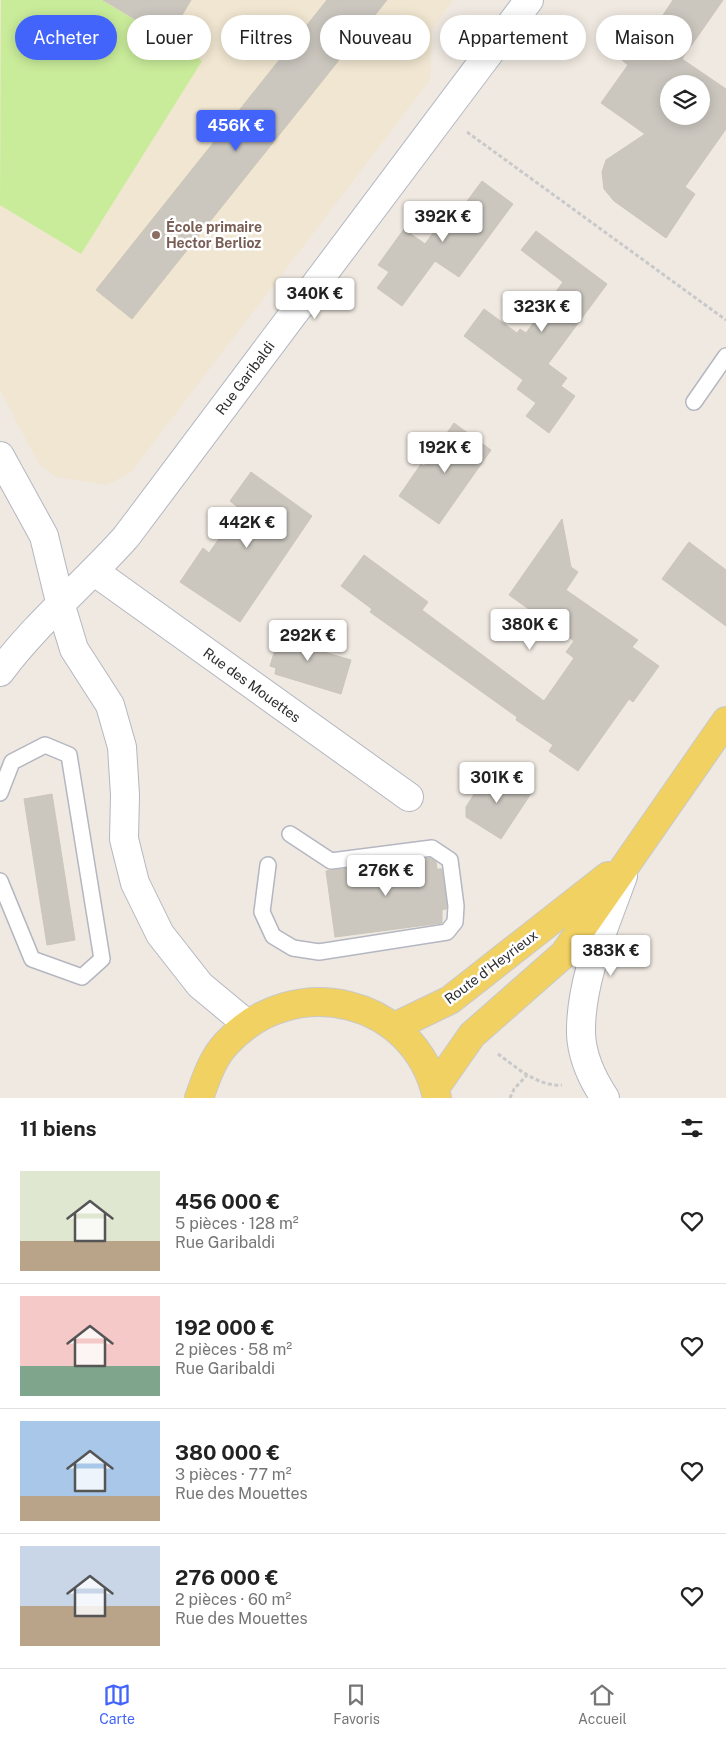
<!DOCTYPE html>
<html lang="fr">
<head>
<meta charset="utf-8">
<style>
  :root { --surface:#fff; --page:#f6f6f6; --text:#222; --muted:#767676; --line:#e0e0e0; --accent:#4264fb }
  body { margin:0; font-family:"Public Sans",sans-serif; background:var(--page); color:var(--text); height:100vh; display:flex; flex-direction:column; font-size:19px; white-space:nowrap }
  * { box-sizing:border-box; margin:0 }
  p { font-size:16px; color:var(--muted) }
  .icon { flex:none; width:28px; height:28px; fill:none; stroke:currentColor; stroke-width:2; stroke-linecap:round; stroke-linejoin:round }
  .map { position:relative; height:1098px; overflow:hidden }
  .drawer { display:flex; flex-direction:column; background:var(--surface); flex:1 }
  .drawer>* { flex:none }
  .hud { position:absolute; left:15px; top:15px; width:696px; height:45px; display:flex; gap:10px }
  .controls { position:absolute; left:660px; top:75px; display:grid; gap:10px }
  .controls a { display:grid; place-items:center; width:50px; height:50px; border-radius:50%; background:var(--surface); box-shadow:0 2px 12px #0003; font-size:25px }
  .price { position:absolute; translate:-50% -42px; padding:0 11px; border-radius:5px; background:#fff; color:#222; font-size:16px; line-height:32px; filter:drop-shadow(0 1px 2px #0008) }
  .price::after { content:''; position:absolute; left:50%; top:30px; width:15px; height:11px; margin-left:-8px; background:inherit; clip-path:polygon(0 0,100% 0,50% 100%) }
  .price.current { background:var(--accent); color:#fff }
  ul { padding:0; list-style:none }
  li { display:flex; align-items:center; gap:15px; height:125px; padding:0 20px }
  li+li { border-top:1px solid var(--line) }
  li span { display:grid; place-items:center; flex:none; width:140px; height:100px; border-radius:0px; color:#555 }
  li>.icon { margin-inline-start:auto }
  span .icon { width:60px; height:60px; fill:#fffc; stroke-width:1 }
  li b { font-size:21px }
  h2 { display:flex; justify-content:space-between; align-items:center; height:60px; padding:0 20px; font-size:21px }
  .tag { padding:0 18px; border-radius:22px; background:var(--surface); box-shadow:0 2px 12px #0003; font-size:18px; line-height:45px }
  .tag.current { background:var(--accent); color:#fff }
  .dock { display:flex; justify-content:space-around; align-items:center; height:70px; border-top:1px solid var(--line); background:var(--surface); font-size:14px; color:var(--muted) }
  .dock a { display:grid; justify-items:center; gap:2px }
  .dock .current { color:var(--accent) }
  .map>svg:first-child { display:block }
  .education { fill:#f0e6d1 }
  .pitch { fill:#c9ec9a }
  .building { fill:#cbc7bf; stroke:#cbc5ba; fill-rule:evenodd }
  .lines { fill:none; stroke-linecap:round; stroke-linejoin:round }
  .service-casing { stroke:#b4b7c1; stroke-width:18 }
  .minor-casing { stroke:#b4b7c1; stroke-width:30 }
  .tertiary-casing { stroke:#b4b7c1; stroke-width:30 }
  .primary-casing { stroke:#c9c9c9; stroke-width:30 }
  .path { stroke:#c9c9c9; stroke-width:3; stroke-dasharray:4 2.5; stroke-linecap:butt }
  .service { stroke:#fff; stroke-width:15 }
  .minor { stroke:#fff; stroke-width:28 }
  .tertiary { stroke:#fff; stroke-width:28 }
  .primary { stroke:#f2d163; stroke-width:28 }
  .education-dot { fill:#8d6e63; stroke:#fff; stroke-width:2 }
  .labels { text-anchor:middle; stroke-width:5; stroke-linejoin:round; paint-order:stroke }
  .education-label { font-size:14px; font-weight:bold; fill:#785e54; stroke:#fff; text-anchor:start }
  .street-label { font-size:14px; fill:#2e2e2e; stroke:#fff }
</style>
</head>
<body>
<div class="map">
<svg width="726" height="1098" viewBox="0 0 726 1098">
  <rect width="100%" height="100%" fill="#efe9e1"/>
  <path class="education" d="M0 0H453L432 30 430 80 131 472 107 485 56 477 39 464 0 390Z"/>
  <path class="pitch" d="M1 0H102L202 61 81 254 0 205Z"/>
  <path class="building" d="M103 0H191L168 39Z
    M327 0H387L132 319 96 290Z
    M673 0H723L682 59 726 89V129L685 187 695 194 666 238 614 201 604 189 602 172 606 160 645 134 601 103 628 65 622 60 648 23 655 27ZM669 84H701V116H669Z
    M482 181 513 204 459 277 435 261 402 306 377 288 389 272 378 265 404 229 425 244 455 203 462 208Z
    M536 231 607 284 548 364 567 378 561 386 575 396 549 433 526 416 536 403 517 389 523 380 464 336 484 309 517 333 520 329 526 333 563 282 521 250Z
    M454 423 491 450 439 524 399 496 421 464 424 466Z
    M251 472 312 516 240 622 180 582 203 548 209 553 240 509 230 501Z
    M562 519 571 567 578 572 566 590 638 640 632 647 659 666 633 702 629 699 578 771 549 751 553 745 516 720 517 717 370 612 372 609 341 586 364 555 428 602 422 610 544 701 574 658 566 652 574 641 509 595Z
    M689 542 726 570V626L662 579Z
    M282 627 313 636 311 643 318 645 317 650 351 660 341 694 275 674 276 668 270 666Z
    M500 770 532 792 501 839 466 817V807L481 783 488 788Z
    M52 794 75 940 47 945 24 799Z
    M430 858 436 862 437 869H442L447 906 446 909 442 910V923L335 937 326 871Z"/>
  <g class="lines">
    <defs>
      <path id="service" d="M694 402 726 356
        M0 793 12 762 45 745 69 755 102 959 82 977 32 959 0 881
        M268 865 262 912 273 936 293 948 319 952 447 932 455 922 456 906 450 860 432 848 331 861 290 834"/>
      <path id="minor" d="M0 456 44 536 61 606 74 649 110 705 122 747 125 795 124 839 135 883 160 934 200 985 247 1024
        M95 572 409 797
        M0 672C36 623 85 583 126 537L529 0"/>
      <path id="tertiary" d="M605 1098C593 1080 582 1056 581 1034 580 980 605 926 623 876"/>
      <path id="primary" d="M394 1027 450 1000 608 876
        M435 1088 472 1035 564 954 726 721
        M199 1098C206 1079 212 1059 226 1044 293 970 416 998 437 1098"/>
    </defs>
    <use href="#service" class="service-casing"/>
    <use href="#minor" class="minor-casing"/>
    <use href="#tertiary" class="tertiary-casing"/>
    <use href="#primary" class="primary-casing"/>
    <path class="path" d="M467 132 726 320
      M498 1054C516 1067 538 1087 562 1085
      M510 1098 514 1089 527 1075"/>
    <use href="#service" class="service"/>
    <use href="#minor" class="minor"/>
    <use href="#tertiary" class="tertiary"/>
    <use href="#primary" class="primary"/>
  </g>
  <circle class="education-dot" cx="156" cy="235" r="5"/>
  <g class="labels">
    <g class="education-label">
      <text x="166" y="232">École primaire<tspan x="166" dy="16">Hector Berlioz</tspan></text>
    </g>
    <g class="street-label">
      <text transform="translate(245 378) rotate(-53)" y="5">Rue Garibaldi</text>
      <text transform="translate(252 685) rotate(36)" y="5">Rue des Mouettes</text>
      <text transform="translate(491 967) rotate(-37)" y="5">Route d'Heyrieux</text>
    </g>
  </g>
</svg>
<div class="controls">
<a><svg class="icon" aria-label="layers" viewBox="0 0 24 24"><path d="M12 4l9 5-9 5-9-5zM3 14l9 5 9-5"/></svg></a>
</div>
<b class="price current" style="left:236px;top:152px">456K €</b>
<b class="price" style="left:443px;top:243px">392K €</b>
<b class="price" style="left:315px;top:320px">340K €</b>
<b class="price" style="left:542px;top:333px">323K €</b>
<b class="price" style="left:445px;top:474px">192K €</b>
<b class="price" style="left:247px;top:549px">442K €</b>
<b class="price" style="left:530px;top:651px">380K €</b>
<b class="price" style="left:308px;top:662px">292K €</b>
<b class="price" style="left:497px;top:804px">301K €</b>
<b class="price" style="left:386px;top:897px">276K €</b>
<b class="price" style="left:611px;top:977px">383K €</b>
<div class="hud">
<a class="tag current">Acheter</a>
<a class="tag">Louer</a>
<a class="tag">Filtres</a>
<a class="tag">Nouveau</a>
<a class="tag">Appartement</a>
<a class="tag">Maison</a>
</div>
</div>
<section class="drawer">
<h2>11 biens<svg class="icon" aria-label="filters" viewBox="0 0 24 24"><path d="M4 7h16M4 17h16"/><circle cx="9" cy="7" r="2"/><circle cx="15" cy="17" r="2"/></svg></h2>
<ul>
<li><span style="background:linear-gradient(#dfe7d0 70%,#b9a48a 0)"><svg class="icon" aria-label="home" viewBox="0 0 24 24"><path d="M3 11l9-7 9 7M6 9v11h12V9"/></svg></span><div><b>456 000 €</b><p>5 pièces · 128 m²</p><p>Rue Garibaldi</p></div><svg class="icon" aria-label="heart" viewBox="0 0 24 24"><path d="M12 20l-8-8c-3-5 5-10 8-4 3-6 11-1 8 4z"/></svg></li>
<li><span style="background:linear-gradient(#f6c9c9 70%,#7fa58c 0)"><svg class="icon" aria-label="home" viewBox="0 0 24 24"><path d="M3 11l9-7 9 7M6 9v11h12V9"/></svg></span><div><b>192 000 €</b><p>2 pièces · 58 m²</p><p>Rue Garibaldi</p></div><svg class="icon" aria-label="heart" viewBox="0 0 24 24"><path d="M12 20l-8-8c-3-5 5-10 8-4 3-6 11-1 8 4z"/></svg></li>
<li><span style="background:linear-gradient(#a9c7e8 75%,#b9a48a 0)"><svg class="icon" aria-label="home" viewBox="0 0 24 24"><path d="M3 11l9-7 9 7M6 9v11h12V9"/></svg></span><div><b>380 000 €</b><p>3 pièces · 77 m²</p><p>Rue des Mouettes</p></div><svg class="icon" aria-label="heart" viewBox="0 0 24 24"><path d="M12 20l-8-8c-3-5 5-10 8-4 3-6 11-1 8 4z"/></svg></li>
<li><span style="background:linear-gradient(#c9d6e8 60%,#b9a48a 0)"><svg class="icon" aria-label="home" viewBox="0 0 24 24"><path d="M3 11l9-7 9 7M6 9v11h12V9"/></svg></span><div><b>276 000 €</b><p>2 pièces · 60 m²</p><p>Rue des Mouettes</p></div><svg class="icon" aria-label="heart" viewBox="0 0 24 24"><path d="M12 20l-8-8c-3-5 5-10 8-4 3-6 11-1 8 4z"/></svg></li>
</ul>
</section>
<nav class="dock">
<a class="current"><svg class="icon" aria-label="map" viewBox="0 0 24 24"><path d="M3 6l6-2 6 2 6-2v14l-6 2-6-2-6 2zM9 4v14M15 6v14"/></svg>Carte</a>
<a><svg class="icon" aria-label="saved" viewBox="0 0 24 24"><path d="M7 4h10v16l-5-4-5 4z"/></svg>Favoris</a>
<a><svg class="icon" aria-label="home" viewBox="0 0 24 24"><path d="M3 11l9-7 9 7M6 9v11h12V9"/></svg>Accueil</a>
</nav>
</body>
</html>
